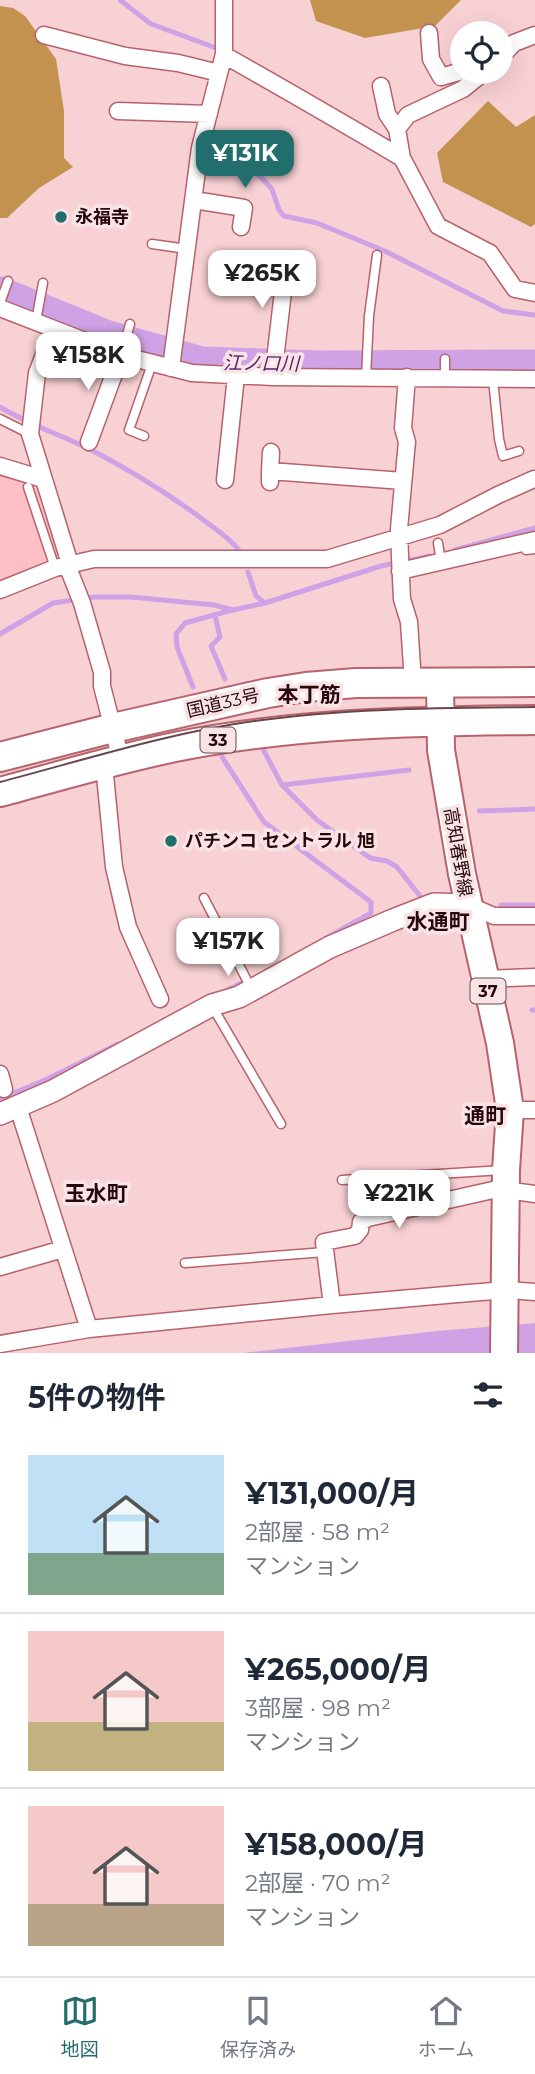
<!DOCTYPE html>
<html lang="ja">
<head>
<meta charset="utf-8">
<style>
  :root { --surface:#fff; --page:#f2f2f3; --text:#1f2937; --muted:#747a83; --line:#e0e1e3; --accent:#226e6c }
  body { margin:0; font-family:Montserrat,"Noto Sans JP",sans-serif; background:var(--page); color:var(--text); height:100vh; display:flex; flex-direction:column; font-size:26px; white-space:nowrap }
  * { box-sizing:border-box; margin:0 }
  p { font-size:23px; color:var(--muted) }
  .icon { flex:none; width:38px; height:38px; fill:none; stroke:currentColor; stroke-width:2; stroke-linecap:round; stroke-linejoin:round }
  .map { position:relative; height:1353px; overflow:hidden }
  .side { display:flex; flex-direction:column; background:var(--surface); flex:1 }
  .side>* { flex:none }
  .buttons { position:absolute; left:450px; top:21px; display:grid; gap:14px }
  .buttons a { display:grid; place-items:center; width:63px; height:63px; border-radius:50%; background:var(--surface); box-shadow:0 7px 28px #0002; font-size:35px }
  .price { position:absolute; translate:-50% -60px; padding:0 16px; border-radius:14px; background:#fff; color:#222; font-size:23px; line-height:46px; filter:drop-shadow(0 2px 4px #0008) }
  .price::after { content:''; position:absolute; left:50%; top:42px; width:21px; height:16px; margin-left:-10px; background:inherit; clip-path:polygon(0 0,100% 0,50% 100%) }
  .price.active { background:var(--accent); color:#fff }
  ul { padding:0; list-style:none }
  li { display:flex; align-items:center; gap:21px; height:175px; padding:0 28px }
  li+li { border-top:2px solid var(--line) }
  li span { display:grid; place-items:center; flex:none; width:196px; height:140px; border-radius:0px; color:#555 }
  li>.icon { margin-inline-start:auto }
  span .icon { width:84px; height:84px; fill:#fffc; stroke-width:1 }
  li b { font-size:30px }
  h2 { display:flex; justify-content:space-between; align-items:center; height:84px; padding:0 28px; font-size:30px }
  .dock { display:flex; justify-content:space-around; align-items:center; height:98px; border-top:2px solid var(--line); background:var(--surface); font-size:19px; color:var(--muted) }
  .dock a { display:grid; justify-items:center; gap:4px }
  .dock .active { color:var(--accent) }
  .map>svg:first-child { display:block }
  .built { fill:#fdbfc4 }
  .forest { fill:#c2924e }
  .water { fill:#cea2e5 }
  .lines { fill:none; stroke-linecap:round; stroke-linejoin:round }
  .stream { stroke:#cea2e5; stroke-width:5 }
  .river { stroke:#cea2e5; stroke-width:33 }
  .service-casing { stroke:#b7626c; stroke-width:11 }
  .minor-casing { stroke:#b7626c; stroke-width:19 }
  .tertiary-casing { stroke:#b7626c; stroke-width:24 }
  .primary-casing { stroke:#b7626c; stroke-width:30 }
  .trunk-casing { stroke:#b7626c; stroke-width:32 }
  .service { stroke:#fff; stroke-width:8 }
  .minor { stroke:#fff; stroke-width:16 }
  .tertiary { stroke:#fff; stroke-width:21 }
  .primary { stroke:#fff; stroke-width:26 }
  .trunk { stroke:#fff; stroke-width:28 }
  .tram { stroke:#68464a; stroke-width:2 }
  .poi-dot { fill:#226e6c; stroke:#f8e4e5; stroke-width:2.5 }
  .labels { text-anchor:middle; stroke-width:7; stroke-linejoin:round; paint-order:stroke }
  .shield { fill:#f8e4e5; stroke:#664a4e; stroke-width:2 }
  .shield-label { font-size:16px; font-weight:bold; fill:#28080d }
  .poi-label { font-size:18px; font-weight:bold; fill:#28080d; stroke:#f8e4e5; text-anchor:start }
  .street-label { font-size:18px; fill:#28080d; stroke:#f8e4e5 }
  .water-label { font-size:19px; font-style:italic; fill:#541e6c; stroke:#f8e4e5 }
  .quarter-label { font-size:21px; font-weight:bold; fill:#28080d; stroke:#f8e4e5 }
</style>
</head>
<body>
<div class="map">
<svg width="535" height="1353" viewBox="0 0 535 1353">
  <rect width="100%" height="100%" fill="#f8d1d4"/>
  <path class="built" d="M0 470 29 478 41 489 62 560 0 585Z"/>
  <path class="forest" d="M310 0H461L435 26 365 38 316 21Z
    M0 6 13 8 25 16 56 59 64 111V158L73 167 39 188 7 218H0Z
    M488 101 516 127 535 115V224L531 227 443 182 437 153Z"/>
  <path class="water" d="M535 1323V1353H242L437 1331Z"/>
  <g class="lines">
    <path class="stream" d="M120 0 151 24 219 49
      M254 170 272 189 279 210 284 216 317 223 387 252 503 311 535 315
      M0 407C31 426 65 436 97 453 133 472 167 493 201 518 215 529 230 538 241 553
      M455 550 535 528
      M248 572 256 596 265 603
      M215 616 220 637 211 646 225 679
      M0 634 53 603 94 597H131L214 605 233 610 265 603 381 566 430 556
      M193 687 177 647 176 634 185 623 232 610
      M264 751 282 785 409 770
      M222 757 264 822 371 902V913L326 938
      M282 785 317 820 370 858 387 861 397 867 420 896
      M479 811 535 809
      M501 905H535
      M227 990 250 979
      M532 1010H535
      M0 1099 47 1079 118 1044"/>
    <path class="river" d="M0 293 108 337 201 363 318 367 535 366"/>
    <defs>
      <path id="service" d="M152 244 187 249
        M0 303 8 281
        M36 321 43 283
        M121 355 130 324
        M445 359V379
        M366 377 369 316 377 255
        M493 379 499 439 503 456 519 451
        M0 419 30 434
        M144 436 129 430 152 364
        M28 487 55 568
        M438 543 441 562
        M526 550 535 549
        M204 898 251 988
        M212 1006 281 1124
        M342 1180 503 1170
        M185 1263 325 1252"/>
      <path id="minor" d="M429 33 431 59 441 77 462 71
        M44 35 125 56 178 63 219 73
        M224 55C284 89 343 123 402 158
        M500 58 514 43 535 35
        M381 86 387 114 397 129 402 158 438 226 490 253 515 289 535 293
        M118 111 209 114
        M397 129 408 115 463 89 484 72
        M194 200 244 208 241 227
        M0 308 121 355 192 373 273 377 535 379
        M54 329 37 373 30 434 70 564
        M171 368 200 148 224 54V0
        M273 377 286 266
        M407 377 403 428 407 442 406 452 399 529 400 557 402 599 409 622 413 682
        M89 442 121 355
        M0 466 43 479
        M270 471 271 452
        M225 480 236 376
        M270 482V471L403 481
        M67 565 82 603 102 672V686L121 760
        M400 571 535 540
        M0 590 55 568 94 559H327L440 525 498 495 534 479
        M104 765 114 867 128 927 160 999
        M468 905 494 916H535
        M485 979 535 977
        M0 1074 4 1089
        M18 1107 89 1329
        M510 1110H535
        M0 1267 63 1249
        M332 1305 324 1242 355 1236 360 1230 361 1222 368 1218 493 1190H506L535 1194
        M0 1344 89 1329 332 1305 469 1293 507 1290 535 1292"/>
      <path id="tertiary" d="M0 1114 53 1091 212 1005 239 997 330 947 393 920 434 904 468 905"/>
      <path id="primary" d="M440 682 441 750 462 874 500 1043 510 1110 506 1170 504 1353"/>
      <path id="trunk" d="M0 757 113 728 268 693 306 687 356 683 535 682
        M0 792C60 776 120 758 180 746 297 723 417 721 535 720"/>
    </defs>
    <use href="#service" class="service-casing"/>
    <use href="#minor" class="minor-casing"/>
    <use href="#tertiary" class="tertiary-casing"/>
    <use href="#primary" class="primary-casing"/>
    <use href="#trunk" class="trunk-casing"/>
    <use href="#service" class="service"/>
    <use href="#minor" class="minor"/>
    <use href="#tertiary" class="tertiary"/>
    <use href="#primary" class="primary"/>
    <use href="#trunk" class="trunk"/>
    <path class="tram" d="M0 782C84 760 168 733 254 721 347 708 441 708 535 707"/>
  </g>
  <g class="poi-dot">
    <circle cx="61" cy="217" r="7"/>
    <circle cx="171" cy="841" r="7"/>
  </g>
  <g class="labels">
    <g class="shield">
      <rect x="200.5" y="727.5" width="35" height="25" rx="5"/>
      <rect x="470.5" y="978.5" width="35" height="25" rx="5"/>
    </g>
    <g class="shield-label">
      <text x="218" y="746">33</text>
      <text x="488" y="997">37</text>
    </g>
    <g class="poi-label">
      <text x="75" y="223">永福寺</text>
      <text x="185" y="847">パチンコ セントラル 旭</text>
    </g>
    <g class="street-label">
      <text transform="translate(223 703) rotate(-13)" y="6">国道33号</text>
      <text transform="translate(458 852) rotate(80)" y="6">高知春野線</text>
    </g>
    <g class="water-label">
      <text transform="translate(261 363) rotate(1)" y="7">江ノ口川</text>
    </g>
    <g class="quarter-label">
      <text x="309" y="702">本丁筋</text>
      <text x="438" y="929">水通町</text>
      <text x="485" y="1123">通町</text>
      <text x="96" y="1201">玉水町</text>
    </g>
  </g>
</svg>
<div class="buttons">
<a><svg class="icon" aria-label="locate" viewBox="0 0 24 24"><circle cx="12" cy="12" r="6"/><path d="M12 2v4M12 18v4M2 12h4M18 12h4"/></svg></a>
</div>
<b class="price active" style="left:245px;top:190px">¥131K</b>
<b class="price" style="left:262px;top:310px">¥265K</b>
<b class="price" style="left:88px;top:392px">¥158K</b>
<b class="price" style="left:228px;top:978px">¥157K</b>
<b class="price" style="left:399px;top:1230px">¥221K</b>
</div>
<section class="side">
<h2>5件の物件<svg class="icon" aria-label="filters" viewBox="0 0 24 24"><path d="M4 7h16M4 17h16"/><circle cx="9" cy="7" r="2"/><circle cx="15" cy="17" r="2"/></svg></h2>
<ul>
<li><span style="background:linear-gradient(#bfe0f5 70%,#7fa58c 0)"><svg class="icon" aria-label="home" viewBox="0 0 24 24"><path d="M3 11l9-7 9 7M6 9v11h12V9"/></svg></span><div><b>¥131,000/月</b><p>2部屋 · 58 m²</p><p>マンション</p></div></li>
<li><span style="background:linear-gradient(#f6c9c9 65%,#c2b280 0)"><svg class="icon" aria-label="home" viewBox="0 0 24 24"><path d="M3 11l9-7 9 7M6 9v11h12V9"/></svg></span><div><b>¥265,000/月</b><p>3部屋 · 98 m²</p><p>マンション</p></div></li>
<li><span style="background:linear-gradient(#f6c9c9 70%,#b9a48a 0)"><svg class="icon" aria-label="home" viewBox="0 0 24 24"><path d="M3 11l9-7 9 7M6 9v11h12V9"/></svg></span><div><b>¥158,000/月</b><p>2部屋 · 70 m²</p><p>マンション</p></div></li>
</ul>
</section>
<nav class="dock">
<a class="active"><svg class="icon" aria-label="map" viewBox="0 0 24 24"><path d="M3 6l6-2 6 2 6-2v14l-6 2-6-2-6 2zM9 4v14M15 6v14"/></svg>地図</a>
<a><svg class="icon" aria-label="saved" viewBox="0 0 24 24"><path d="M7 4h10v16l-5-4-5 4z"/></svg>保存済み</a>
<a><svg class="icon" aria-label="home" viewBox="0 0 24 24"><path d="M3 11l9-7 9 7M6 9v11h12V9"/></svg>ホーム</a>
</nav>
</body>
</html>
